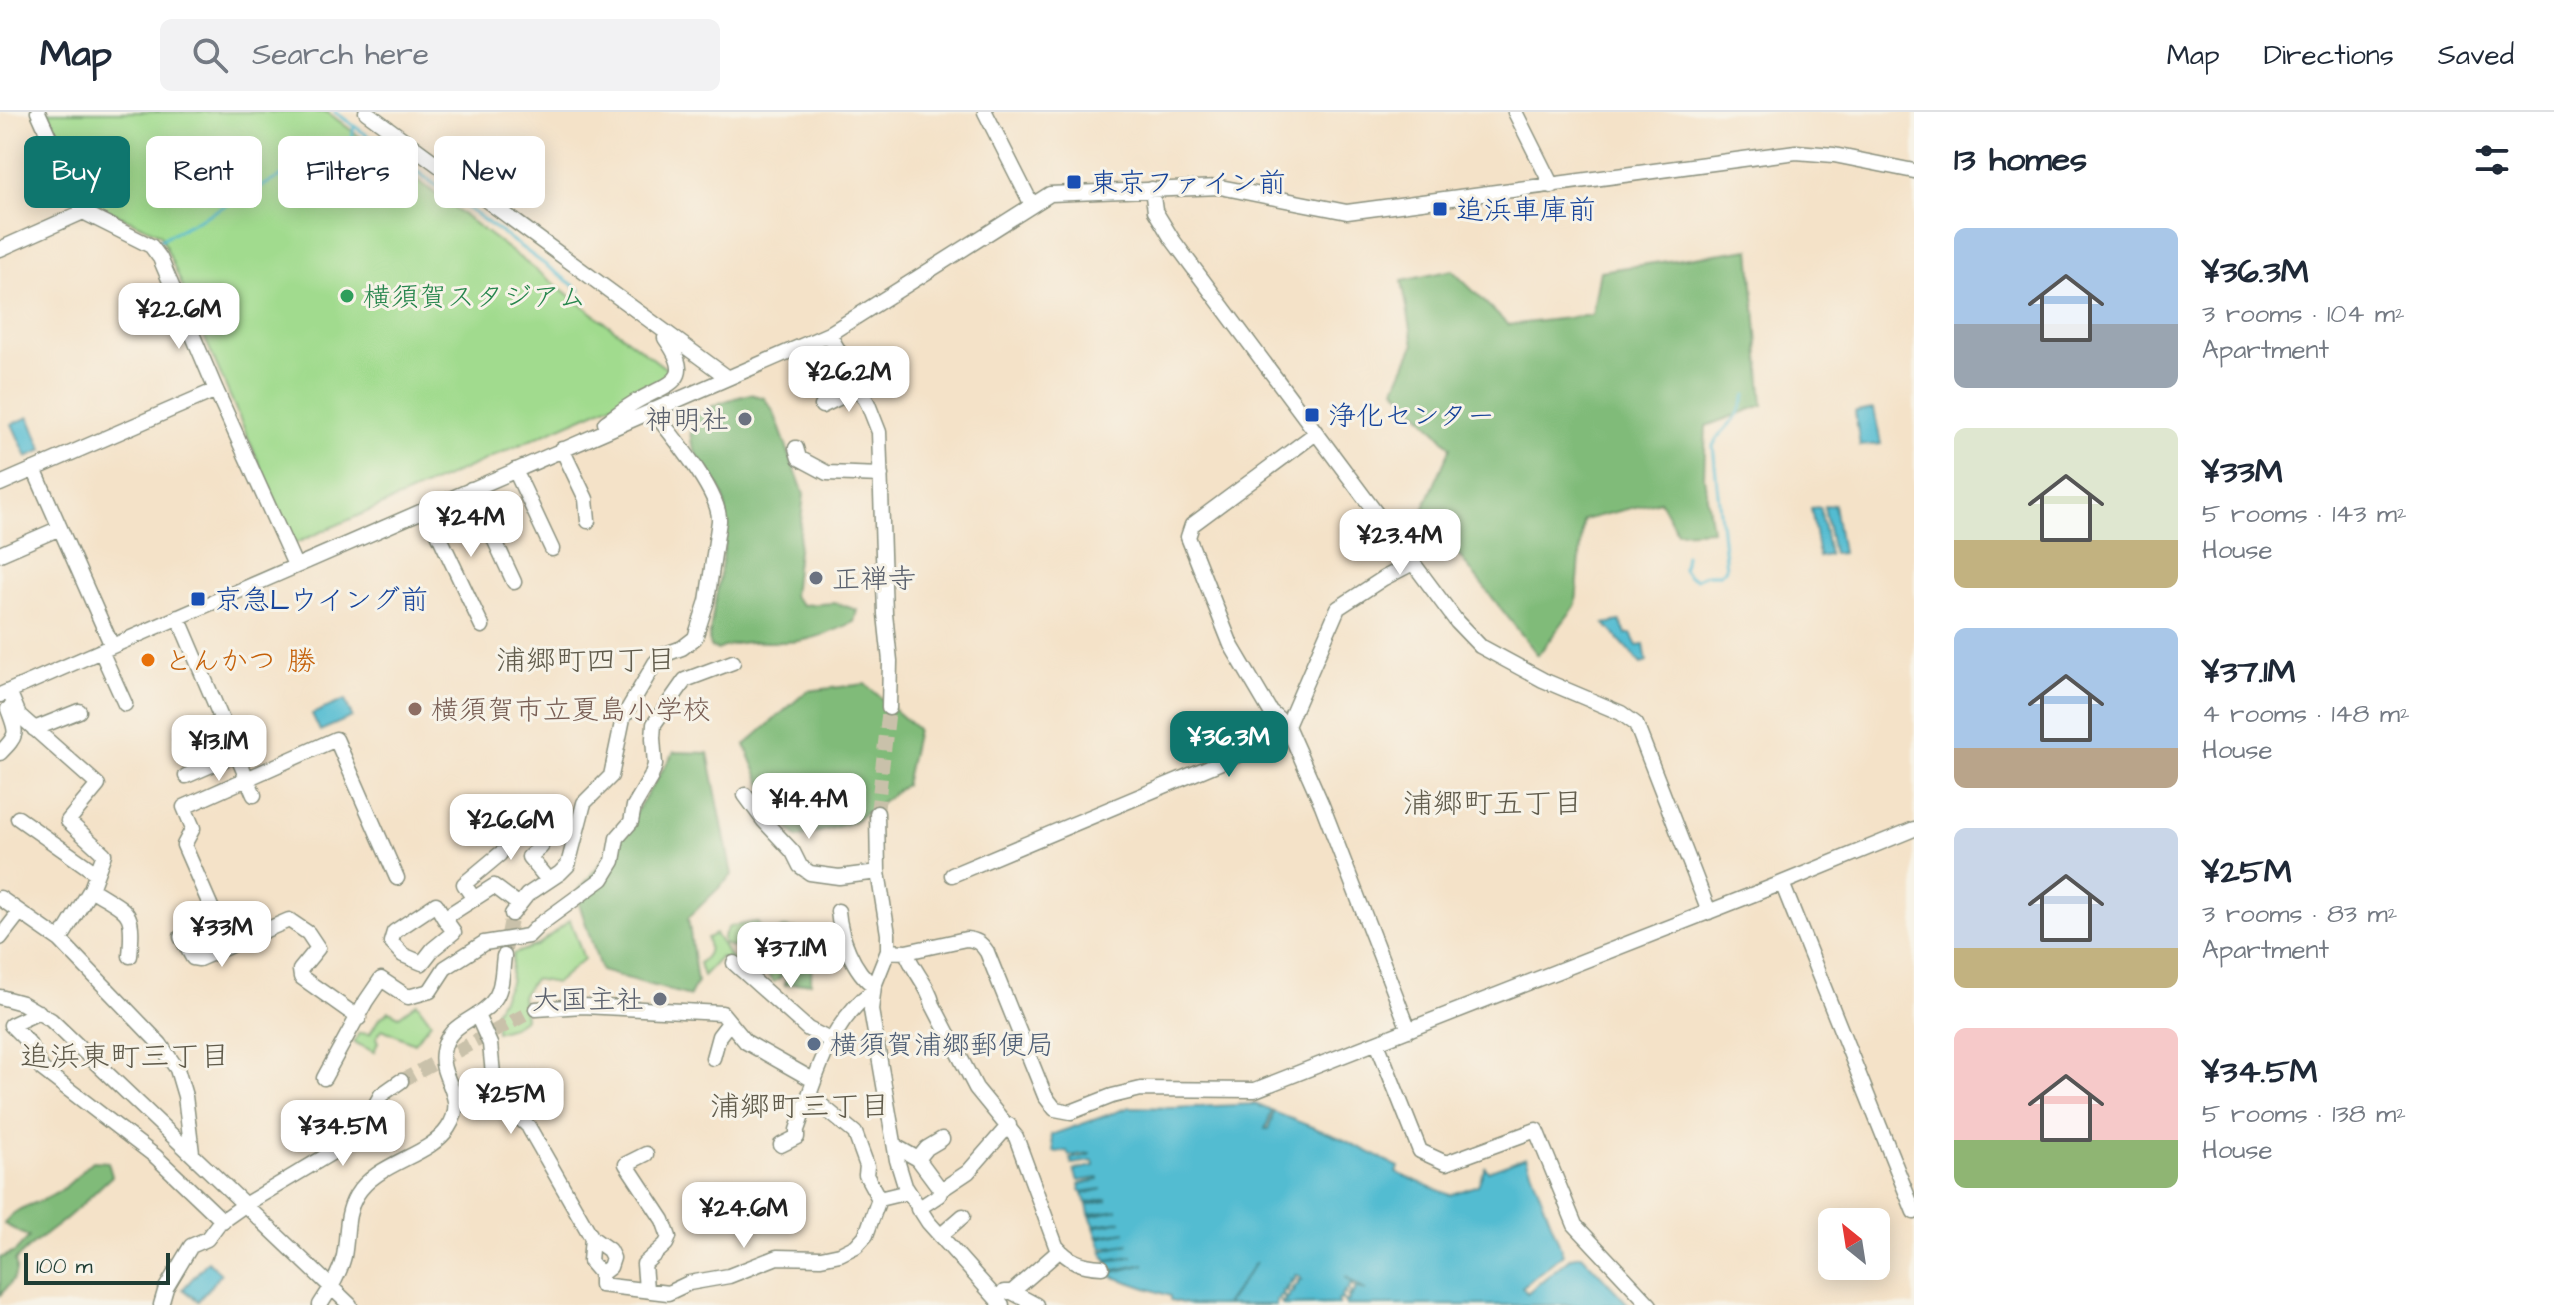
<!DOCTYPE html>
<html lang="en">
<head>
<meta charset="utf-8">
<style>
  :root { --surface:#fff; --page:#f2f2f3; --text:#1f2937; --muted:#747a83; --line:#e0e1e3; --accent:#0f766e }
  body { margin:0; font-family:"Architects Daughter","Klee One",sans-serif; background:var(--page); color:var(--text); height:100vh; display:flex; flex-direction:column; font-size:30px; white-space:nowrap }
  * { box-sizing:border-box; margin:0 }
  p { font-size:26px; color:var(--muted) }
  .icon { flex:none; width:44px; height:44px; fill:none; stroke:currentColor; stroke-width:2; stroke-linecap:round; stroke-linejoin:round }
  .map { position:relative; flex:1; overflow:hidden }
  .sheet { display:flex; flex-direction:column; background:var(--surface); width:640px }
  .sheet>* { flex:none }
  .guide { position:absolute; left:24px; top:24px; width:760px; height:72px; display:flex; gap:16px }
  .needle { width:52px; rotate:330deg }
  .buttons { position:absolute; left:1818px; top:1096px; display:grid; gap:16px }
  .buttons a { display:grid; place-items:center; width:72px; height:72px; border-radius:12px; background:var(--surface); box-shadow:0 4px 20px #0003; font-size:40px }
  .scale { position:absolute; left:24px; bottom:20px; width:146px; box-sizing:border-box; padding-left:8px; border:4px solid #1f3d34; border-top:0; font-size:22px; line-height:28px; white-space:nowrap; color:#1f3d34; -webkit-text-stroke:6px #f7f3e8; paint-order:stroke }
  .price { position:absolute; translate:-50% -68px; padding:0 18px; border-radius:16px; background:#fff; color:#222; font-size:26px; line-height:52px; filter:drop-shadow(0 2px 4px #0008) }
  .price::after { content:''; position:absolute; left:50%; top:48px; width:24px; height:18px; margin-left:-12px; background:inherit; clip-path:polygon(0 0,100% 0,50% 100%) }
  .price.current { background:var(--accent); color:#fff }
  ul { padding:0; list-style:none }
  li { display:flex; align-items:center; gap:24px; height:200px; padding:0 40px }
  li span { display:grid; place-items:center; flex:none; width:224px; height:160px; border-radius:12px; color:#555 }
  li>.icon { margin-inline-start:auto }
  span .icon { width:96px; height:96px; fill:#fffc; stroke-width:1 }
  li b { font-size:34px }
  h2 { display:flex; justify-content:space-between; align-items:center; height:96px; padding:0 40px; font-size:34px }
  .chip { padding:0 28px; border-radius:12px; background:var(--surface); box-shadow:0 4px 20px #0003; font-size:28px; line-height:72px }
  .chip.current { background:var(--accent); color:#fff }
  header { display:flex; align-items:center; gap:48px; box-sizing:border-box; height:112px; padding:0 40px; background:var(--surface); border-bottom:2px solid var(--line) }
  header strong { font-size:38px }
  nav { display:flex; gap:44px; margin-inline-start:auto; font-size:28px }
  .search { width:560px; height:72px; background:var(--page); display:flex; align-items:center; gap:20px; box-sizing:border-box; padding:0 28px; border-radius:12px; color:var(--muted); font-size:30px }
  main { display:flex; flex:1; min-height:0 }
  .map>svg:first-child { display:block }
  .green { fill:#a1db8e; stroke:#608c61; stroke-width:2 }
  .forest { fill:#80bb79; stroke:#507c56; stroke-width:2 }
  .water { fill:#53bcd1; stroke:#397c82; stroke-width:2 }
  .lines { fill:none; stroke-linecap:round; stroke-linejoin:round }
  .stream { stroke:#53bcd1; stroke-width:3 }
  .minor-tunnel { stroke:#c9c1aa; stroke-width:14; stroke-dasharray:14 7; stroke-linecap:butt }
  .minor-casing { stroke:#8a907e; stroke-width:17 }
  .minor { stroke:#fff; stroke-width:14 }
  .transit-dot { fill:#1a4fb4; stroke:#f7f3e8; stroke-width:3 }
  .leisure-dot { fill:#2e9e5b; stroke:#f7f3e8; stroke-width:3 }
  .worship-dot { fill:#6b7280; stroke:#f7f3e8; stroke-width:3 }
  .food-dot { fill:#e8710a; stroke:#f7f3e8; stroke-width:3 }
  .education-dot { fill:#8d6e63; stroke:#f7f3e8; stroke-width:3 }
  .service-dot { fill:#5c6f8a; stroke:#f7f3e8; stroke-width:3 }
  .labels { text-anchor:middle; stroke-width:6; stroke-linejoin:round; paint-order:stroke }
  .transit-label { font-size:28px; fill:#164399; stroke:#f7f3e8; text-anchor:start }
  .leisure-label { font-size:28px; fill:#27864d; stroke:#f7f3e8; text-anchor:start }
  .worship-label { font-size:28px; fill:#5b616d; stroke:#f7f3e8; text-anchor:end }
  .food-label { font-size:28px; fill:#c56008; stroke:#f7f3e8; text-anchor:start }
  .education-label { font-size:28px; fill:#785e54; stroke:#f7f3e8; text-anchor:start }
  .service-label { font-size:28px; fill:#4e5e75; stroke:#f7f3e8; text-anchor:start }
  .neighbourhood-label { font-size:30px; fill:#615c4c; stroke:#f7f3e8 }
</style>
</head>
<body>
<header>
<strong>Map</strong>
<div class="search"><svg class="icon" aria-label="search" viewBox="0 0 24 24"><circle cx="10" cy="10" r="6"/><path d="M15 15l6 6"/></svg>Search here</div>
<nav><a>Map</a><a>Directions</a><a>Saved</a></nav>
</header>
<main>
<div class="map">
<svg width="1914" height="1193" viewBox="0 0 1914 1193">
  <rect width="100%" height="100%" fill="#f7f3e8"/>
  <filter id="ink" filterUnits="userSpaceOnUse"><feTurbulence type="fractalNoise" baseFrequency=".0125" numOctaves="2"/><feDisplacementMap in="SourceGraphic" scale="16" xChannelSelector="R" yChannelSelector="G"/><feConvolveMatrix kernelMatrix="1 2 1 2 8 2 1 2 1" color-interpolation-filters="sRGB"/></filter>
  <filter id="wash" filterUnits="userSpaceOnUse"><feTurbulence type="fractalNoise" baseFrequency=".006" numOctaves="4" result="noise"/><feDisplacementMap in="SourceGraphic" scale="32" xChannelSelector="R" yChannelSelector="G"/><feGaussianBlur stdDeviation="1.8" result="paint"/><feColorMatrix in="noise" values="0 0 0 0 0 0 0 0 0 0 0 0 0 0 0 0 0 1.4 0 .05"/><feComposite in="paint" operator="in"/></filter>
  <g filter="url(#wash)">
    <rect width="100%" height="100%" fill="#f4e2c8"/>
    <path class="green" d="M48 0H327L676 264 294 432 160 122 87 89Z
      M570 808 584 847 556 871 534 867 522 884 525 906 512 915 496 920 495 899 510 871 513 842 538 833Z
      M757 810C766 821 759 834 768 845L767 849 782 864 774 870 757 850 755 843 724 832 723 825 729 815Z
      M715 822 732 848 729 850 721 845 703 864 699 851C709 843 710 839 707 826Z
      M417 891 431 910 414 931 382 917 376 926 378 930 374 940 354 930 359 921 370 922 378 908 389 899 399 904Z"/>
    <path class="forest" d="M1750 137 1763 293 1706 314 1704 365 1712 418 1677 420 1660 389 1583 408 1576 493 1538 543 1423 398 1451 335 1395 276 1414 233 1402 169 1452 158 1508 213 1592 203 1600 159Z
      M750 282 764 286 773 298 804 382 793 484 802 493 836 491 857 498 854 510C836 518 818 526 799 529 768 533 748 524 717 538L710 535 709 529C713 489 732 423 724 386 718 362 683 341 692 314 698 294 732 287 750 282Z
      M865 572 917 617 905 673 853 710 798 726 775 703 745 633 807 579Z
      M674 640 708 641 732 763 688 806 697 870 690 884 601 859 576 782 614 734Z
      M783 816 810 819 812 834 811 870 785 873V862L770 843 767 824Z
      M93 1049 108 1050 112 1064C93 1081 75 1101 54 1116 40 1127 27 1135 15 1149 20 1164 9 1173 0 1183V1146L15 1140 29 1125 4 1112C14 1094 36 1093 53 1083 68 1076 81 1059 93 1049Z"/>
    <path class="water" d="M1874 297 1881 332 1860 334 1855 300Z
      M29 305 43 338 27 345 12 312Z
      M1834 392 1842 441 1833 442 1824 394Z
      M1820 395 1829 443 1819 445 1811 396Z
      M1620 509 1626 522H1631L1637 534 1644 533 1647 550 1641 552 1605 512Z
      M345 588 352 605 320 619 312 602Z
      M1255 992 1272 999 1265 1017H1268L1274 1000 1340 1026 1399 1055 1397 1061 1450 1083 1478 1073 1485 1055 1488 1059 1526 1045 1563 1142 1522 1175 1527 1181 1571 1145 1582 1143 1629 1193H1346L1344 1189H1349L1348 1184H1352L1350 1181 1355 1180V1175L1366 1179 1345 1164 1354 1173 1348 1174 1350 1178 1344 1179 1346 1182 1341 1183 1343 1187 1338 1188 1339 1192 1283 1193 1281 1190 1286 1189 1284 1186 1289 1185V1180L1293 1181 1292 1176 1295 1177 1294 1173H1298V1168H1302L1300 1164 1295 1163V1168L1291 1167 1293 1170 1288 1172 1289 1176 1285 1175 1287 1179H1282L1284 1183 1279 1184 1280 1187 1276 1188V1193H1226L1256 1150 1225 1193H1191L1170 1188V1184L1111 1164 1110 1161 1145 1152 1110 1159 1107 1150 1133 1144 1106 1148 1102 1139 1129 1132 1102 1136 1098 1126 1126 1120 1097 1124 1094 1115 1122 1109 1094 1113 1090 1104 1118 1098 1089 1102 1087 1093 1107 1089V1087L1086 1091 1083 1082 1102 1077 1081 1080 1079 1072 1099 1068V1066L1078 1069 1074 1058 1094 1054 1093 1049 1072 1052 1070 1047 1090 1043V1041L1069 1044 1067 1039 1054 1040 1051 1023 1130 995 1175 996Z
      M208 1149 221 1162 198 1189 183 1177Z"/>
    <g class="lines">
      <path class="stream" d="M335 0 580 178
        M158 129 352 27 354 14
        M1685 443 1683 457 1688 464 1696 467 1707 462H1720L1726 456 1713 334C1723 313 1739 311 1746 283"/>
    </g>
  </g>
  <g filter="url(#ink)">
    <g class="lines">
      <path class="minor-tunnel" d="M877 701 889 596
        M504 844 512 802
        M401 969 536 897"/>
      <defs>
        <path id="minor" d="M38 0 83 100
          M366 0 727 265
          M985 0 1032 93
          M1515 0 1552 74
          M1152 77 1155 99 1172 127 1457 510 1480 534 1543 568 1621 601 1636 612 1709 800
          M0 137 83 100 151 134 160 146 216 278 295 453
          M829 222 868 292 879 320 885 502 890 549 889 596
          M822 294 859 276
          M605 311C615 304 626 295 637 289 673 269 695 269 665 226
          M1316 321 1192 413 1188 425 1231 533 1270 599 1287 614 1322 693 1409 918
          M796 336 799 346 827 361 881 363
          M562 337 586 387 588 409
          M34 357 112 534
          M515 358 552 437
          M0 372 216 278
          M471 377 514 470
          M426 396 482 514
          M0 442 60 416
          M178 505 254 683
          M101 539 125 592
          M9 579 19 603 98 673 68 709 104 742 91 777 60 828
          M0 583 829 222 1050 82 1220 75 1347 100 1796 40 1834 43 1914 59
          M34 617 79 599
          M180 628 222 609
          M0 641C19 622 17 621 8 597
          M186 664 237 642
          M745 683 764 709 793 740 800 754 810 761 839 765 878 760
          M877 701 878 760 888 822V839L874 874 871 898 897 1048 905 1074 928 1110 1002 1193
          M18 706 96 761
          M541 735 529 745 548 768
          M952 763 1269 630 1287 614 1338 496 1384 466 1413 451
          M1782 771 1914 1100
          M91 777C130 802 134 796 130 844
          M0 786 60 828 160 932 177 957 185 984 192 1041
          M474 787 464 772 500 742
          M838 799C840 824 853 859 874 874
          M512 802 527 783 560 761 568 753 584 691 611 664 623 606 655 551 663 543 682 536 695 526 707 489 719 409C721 381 670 321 652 298
          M444 806 436 792 394 820 391 830 403 843 422 851 433 837 454 820 444 806 494 774 518 792
          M181 825 193 846 199 847 289 808 308 821 318 836 300 858 301 865 359 906
          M0 826 20 800
          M228 834 184 733 193 716 184 695 336 627 397 766
          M888 839 906 840 966 827C977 828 981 831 987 840L1045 984 1055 997 1071 1000 1112 984 1141 977 1255 978 1782 771 1914 717
          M906 840C913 859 929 874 933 893L976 976 1016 1025 1056 1134C1070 1150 1081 1154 1102 1155
          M734 851 808 917 832 929
          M0 885 22 891 51 908 350 1193
          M536 897 583 894 722 901 746 930 813 968
          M39 900 11 913 28 930 42 957 155 1044 223 1109
          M477 903 490 932 495 982 528 1014 592 1126 609 1138 613 1146 610 1155 601 1162
          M1377 931 1420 1039 1446 1051 1536 1018 1575 1113 1650 1193
          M713 946 719 924 729 911
          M324 966 366 889 381 867 408 885 430 879 445 856 484 831 528 824 539 813 602 767 613 749 617 726 631 710 634 694 651 665 655 653 653 626 654 612 685 568 733 550
          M809 983 855 1021 867 1054 866 1063 879 1087 908 1080
          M781 1033 797 1025V1018C814 970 829 910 873 879
          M895 1034 918 1047 941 1078
          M918 1047 927 1036 942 1027
          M918 1097 939 1083 941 1078 968 1060 1009 1013
          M940 1124 963 1104
          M592 1126 590 1149 601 1162V1173L668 1181 689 1171 729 1164 777 1145 821 1146 840 1142 856 1134 866 1123 879 1087
          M646 1177 644 1152 666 1132 669 1125 663 1108 626 1052 646 1042
          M1004 1180H1012L1036 1193
          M1012 1180 1060 1138
          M161 1193 166 1176 191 1134 207 1127 219 1111 246 1092 338 1037 366 1010 381 983 401 969
          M320 1193C330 1178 340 1161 344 1144 348 1123 345 1103 356 1084 376 1050 429 1045 448 1016 469 985 438 967 443 940 448 908 481 909 496 885 503 873 502 857 504 844"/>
      </defs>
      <use href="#minor" class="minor-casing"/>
      <use href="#minor" class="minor"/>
    </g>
  </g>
  <g class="transit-dot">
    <rect x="1066" y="62" width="16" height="16" rx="4"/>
    <rect x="1432" y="89" width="16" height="16" rx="4"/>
    <rect x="1304" y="295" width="16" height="16" rx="4"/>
    <rect x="190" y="479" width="16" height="16" rx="4"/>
  </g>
  <circle class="leisure-dot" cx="347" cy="184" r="8"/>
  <g class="worship-dot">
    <circle cx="745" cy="307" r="8"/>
    <circle cx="816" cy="466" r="8"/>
    <circle cx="660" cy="887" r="8"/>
  </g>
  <circle class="food-dot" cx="148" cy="548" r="8"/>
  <circle class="education-dot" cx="415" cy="597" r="8"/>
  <circle class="service-dot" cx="814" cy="932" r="8"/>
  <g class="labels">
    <g class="transit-label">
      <text x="1090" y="80">東京ファイン前</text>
      <text x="1456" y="107">追浜車庫前</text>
      <text x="1328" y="313">浄化センター</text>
      <text x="214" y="497">京急Lウイング前</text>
    </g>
    <g class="leisure-label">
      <text x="363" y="194">横須賀スタジアム</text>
    </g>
    <g class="worship-label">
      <text x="729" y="317">神明社</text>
      <text x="832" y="476" text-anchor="start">正禅寺</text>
      <text x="644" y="897">大国主社</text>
    </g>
    <g class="food-label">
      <text x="164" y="558">とんかつ 勝</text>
    </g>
    <g class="education-label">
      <text x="431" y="607">横須賀市立夏島小学校</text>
    </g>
    <g class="service-label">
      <text x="830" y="942">横須賀浦郷郵便局</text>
    </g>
    <g class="neighbourhood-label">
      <text x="586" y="558">浦郷町四丁目</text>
      <text x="1493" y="701">浦郷町五丁目</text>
      <text x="125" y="954">追浜東町三丁目</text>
      <text x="800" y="1004">浦郷町三丁目</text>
    </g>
  </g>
</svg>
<div class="buttons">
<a><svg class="needle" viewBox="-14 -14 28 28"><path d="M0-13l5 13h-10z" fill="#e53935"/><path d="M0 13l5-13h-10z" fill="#747a83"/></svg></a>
</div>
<div class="scale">100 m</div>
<b class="price" style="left:179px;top:239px">¥22.6M</b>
<b class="price" style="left:849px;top:302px">¥26.2M</b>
<b class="price" style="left:471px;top:447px">¥24M</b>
<b class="price" style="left:1400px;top:465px">¥23.4M</b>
<b class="price current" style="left:1229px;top:667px">¥36.3M</b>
<b class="price" style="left:219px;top:671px">¥13.1M</b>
<b class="price" style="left:809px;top:729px">¥14.4M</b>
<b class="price" style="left:511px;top:750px">¥26.6M</b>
<b class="price" style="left:222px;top:857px">¥33M</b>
<b class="price" style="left:791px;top:878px">¥37.1M</b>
<b class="price" style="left:511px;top:1024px">¥25M</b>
<b class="price" style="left:343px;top:1056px">¥34.5M</b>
<b class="price" style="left:744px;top:1138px">¥24.6M</b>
<div class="guide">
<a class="chip current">Buy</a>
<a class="chip">Rent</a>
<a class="chip">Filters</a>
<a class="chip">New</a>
</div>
</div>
<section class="sheet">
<h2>13 homes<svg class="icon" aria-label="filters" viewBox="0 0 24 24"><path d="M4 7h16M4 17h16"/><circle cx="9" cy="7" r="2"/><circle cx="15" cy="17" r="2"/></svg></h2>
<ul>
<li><span style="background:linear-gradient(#a9c7e8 60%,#9aa5b1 0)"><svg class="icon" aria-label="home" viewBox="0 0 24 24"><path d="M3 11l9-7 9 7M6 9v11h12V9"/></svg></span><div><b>¥36.3M</b><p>3 rooms · 104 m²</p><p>Apartment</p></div></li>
<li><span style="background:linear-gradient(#dfe7d0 70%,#c2b280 0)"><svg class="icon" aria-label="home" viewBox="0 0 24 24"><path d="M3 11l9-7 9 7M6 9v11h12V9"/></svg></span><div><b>¥33M</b><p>5 rooms · 143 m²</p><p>House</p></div></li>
<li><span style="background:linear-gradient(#a9c7e8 75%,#b9a48a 0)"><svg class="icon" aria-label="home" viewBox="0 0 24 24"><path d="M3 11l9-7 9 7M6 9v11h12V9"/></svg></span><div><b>¥37.1M</b><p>4 rooms · 148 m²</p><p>House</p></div></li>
<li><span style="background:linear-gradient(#c9d6e8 75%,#c2b280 0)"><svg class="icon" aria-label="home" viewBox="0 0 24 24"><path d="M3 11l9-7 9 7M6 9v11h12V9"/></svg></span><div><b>¥25M</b><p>3 rooms · 83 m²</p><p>Apartment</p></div></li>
<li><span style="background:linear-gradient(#f6c9c9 70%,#8fb573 0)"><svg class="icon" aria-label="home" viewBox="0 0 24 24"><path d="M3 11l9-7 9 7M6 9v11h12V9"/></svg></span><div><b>¥34.5M</b><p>5 rooms · 138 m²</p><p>House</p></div></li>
</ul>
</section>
</main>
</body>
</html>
